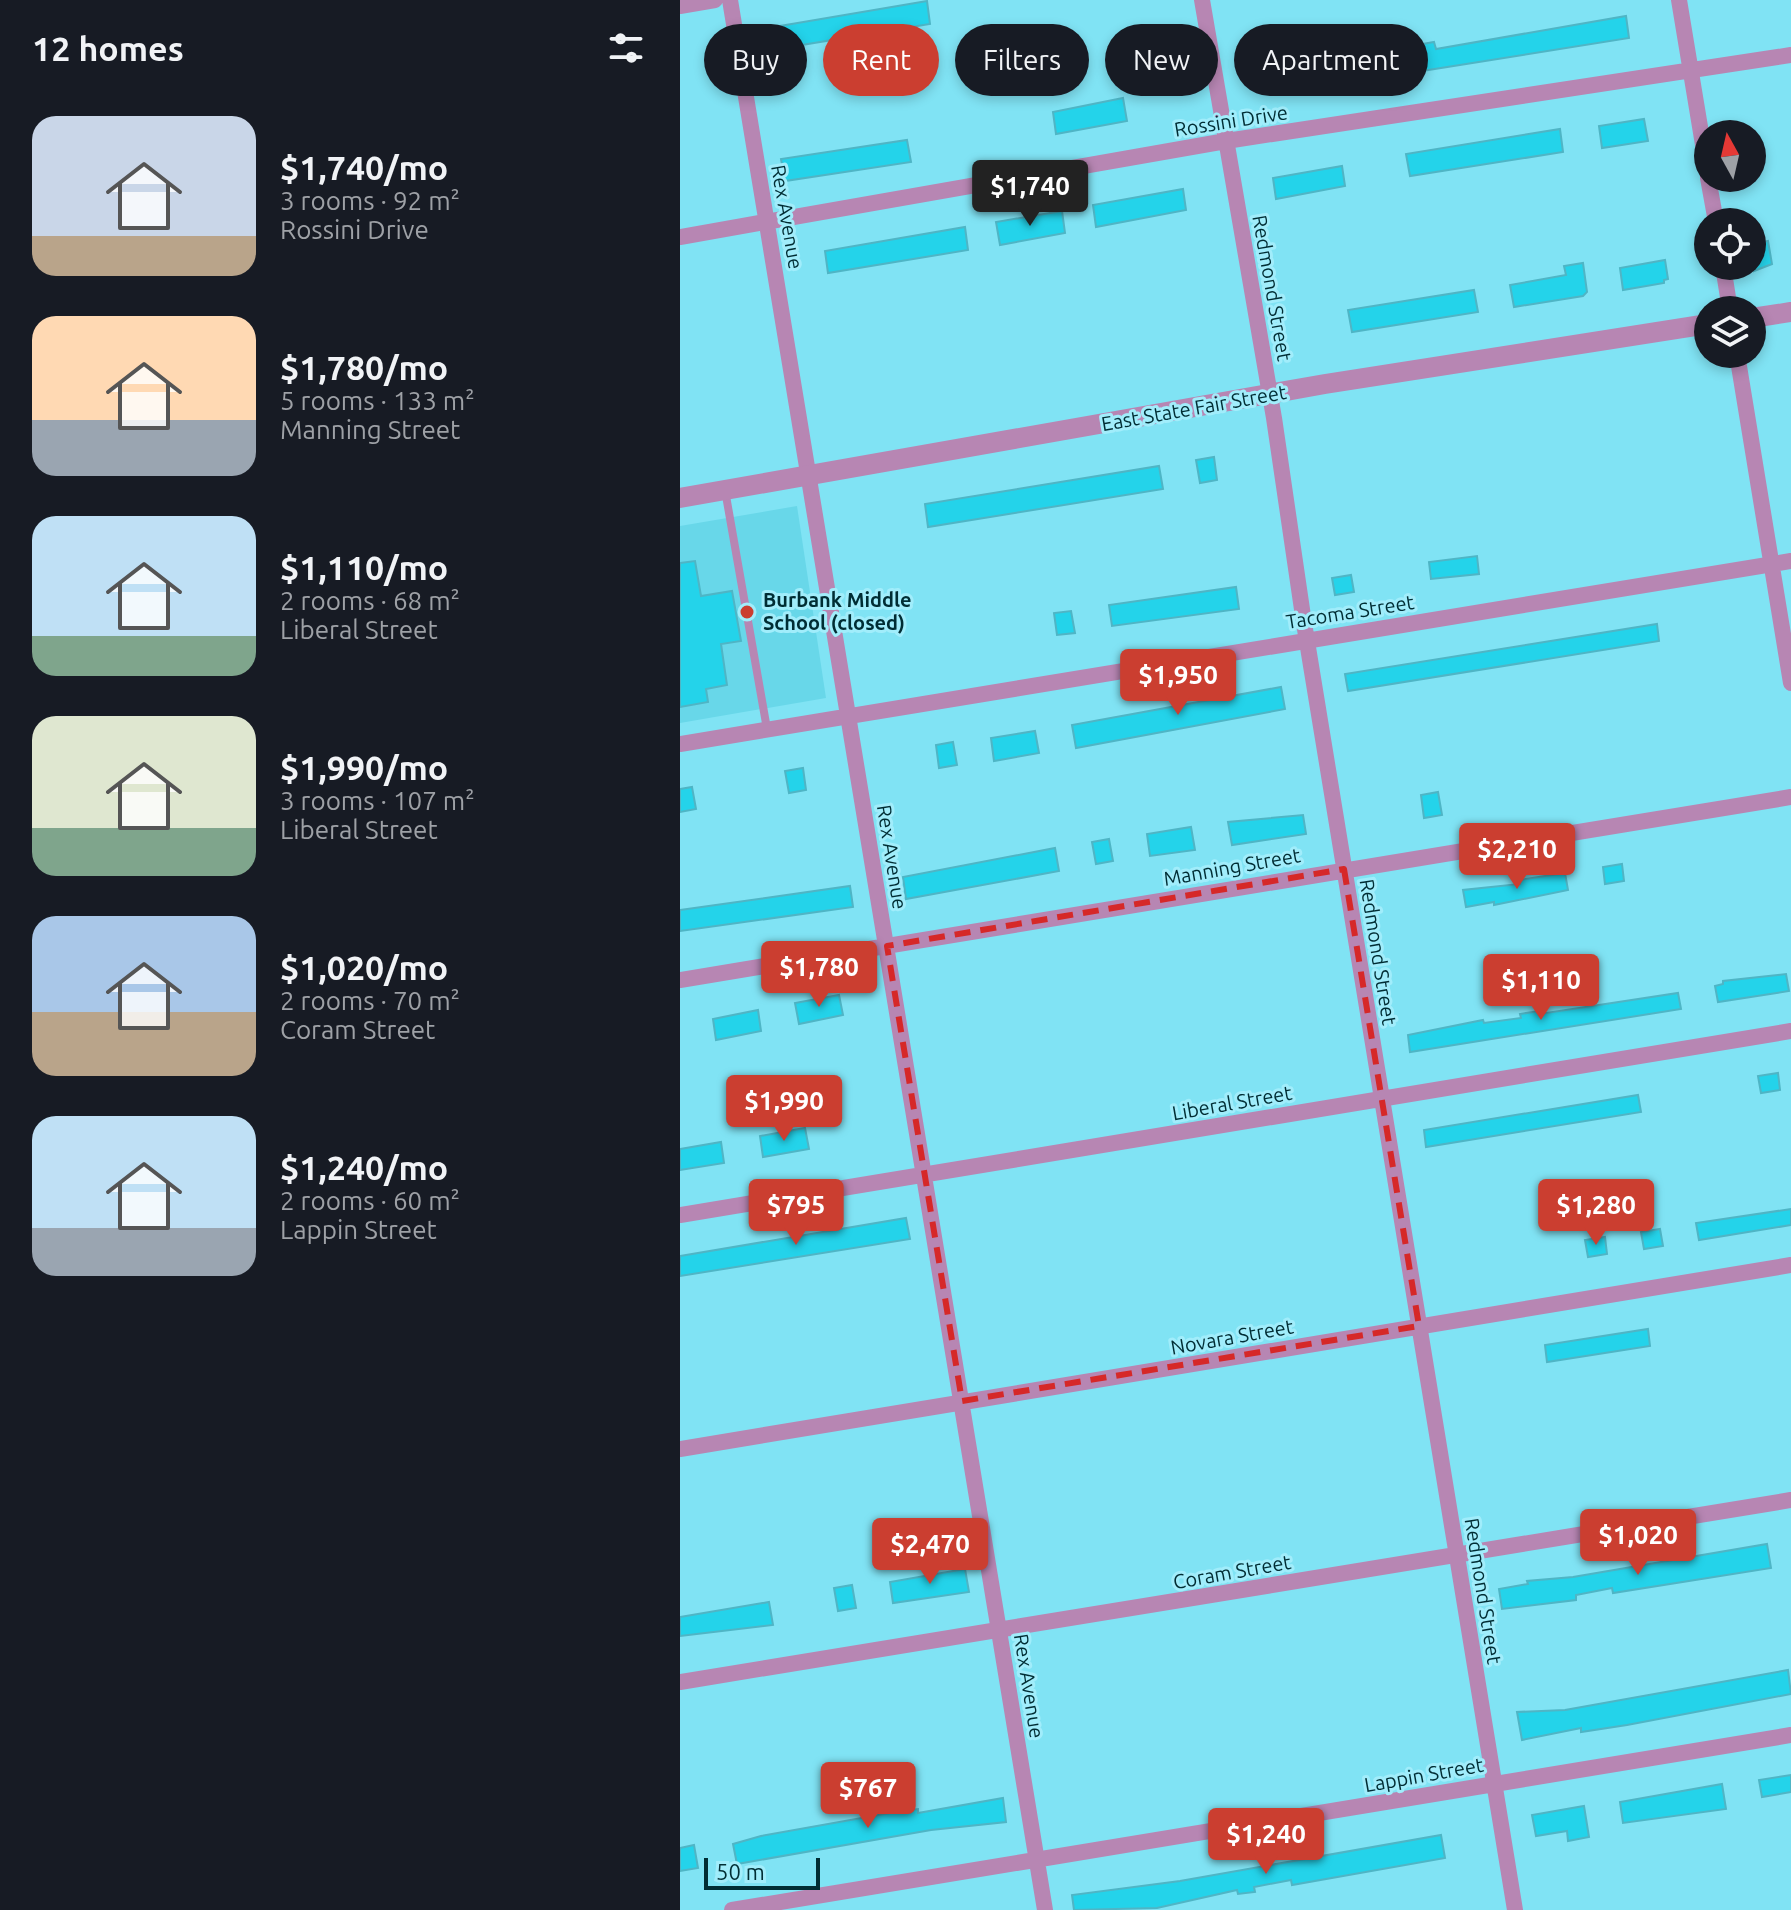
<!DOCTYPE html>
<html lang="en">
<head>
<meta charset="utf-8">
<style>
  :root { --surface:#171b24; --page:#20242c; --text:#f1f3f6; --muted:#9ea1a6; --accent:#cb3e30 }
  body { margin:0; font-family:Ubuntu,sans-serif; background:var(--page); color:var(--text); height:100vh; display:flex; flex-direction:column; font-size:30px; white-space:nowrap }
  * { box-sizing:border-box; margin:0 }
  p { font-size:26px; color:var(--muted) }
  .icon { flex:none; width:44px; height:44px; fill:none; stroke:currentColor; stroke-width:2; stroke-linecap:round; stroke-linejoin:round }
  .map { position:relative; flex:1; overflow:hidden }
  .details { display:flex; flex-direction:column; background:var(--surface); width:680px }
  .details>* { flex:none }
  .banner { position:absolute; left:24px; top:24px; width:760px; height:72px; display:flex; gap:16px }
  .needle { width:52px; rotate:352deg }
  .fabs { position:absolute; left:1014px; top:120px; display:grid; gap:16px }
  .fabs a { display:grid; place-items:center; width:72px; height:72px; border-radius:50%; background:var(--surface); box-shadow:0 4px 12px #0003; font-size:40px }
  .scale { position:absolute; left:24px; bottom:20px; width:116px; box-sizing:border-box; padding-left:8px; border:4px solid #002d34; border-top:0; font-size:22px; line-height:28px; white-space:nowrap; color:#002d34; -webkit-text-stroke:6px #a1edfb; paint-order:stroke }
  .price { position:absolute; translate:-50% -68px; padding:0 18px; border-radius:8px; background:var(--accent); color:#fff; font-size:26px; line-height:52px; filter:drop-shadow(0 2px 4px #0008) }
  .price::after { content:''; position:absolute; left:50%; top:48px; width:24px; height:18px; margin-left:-12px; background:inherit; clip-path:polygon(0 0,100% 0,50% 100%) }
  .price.on { background:#222; color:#fff }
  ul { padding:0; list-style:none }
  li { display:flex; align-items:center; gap:24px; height:200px; padding:0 32px }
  li span { display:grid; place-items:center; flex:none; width:224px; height:160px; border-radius:24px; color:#555 }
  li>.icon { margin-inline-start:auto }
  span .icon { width:96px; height:96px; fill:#fffc; stroke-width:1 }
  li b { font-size:34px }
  h2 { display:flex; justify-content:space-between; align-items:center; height:96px; padding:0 32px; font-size:34px }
  .chip { padding:0 28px; border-radius:36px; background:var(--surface); box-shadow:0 4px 12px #0003; font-size:28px; line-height:72px }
  .chip.on { background:var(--accent); color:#fff }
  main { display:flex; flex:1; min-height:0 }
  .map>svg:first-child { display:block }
  .built { fill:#68d7e9 }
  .building { fill:#24d3ea; stroke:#4fb5c5; stroke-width:2 }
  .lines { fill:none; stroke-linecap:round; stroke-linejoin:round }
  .service { stroke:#b786b3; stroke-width:8 }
  .minor { stroke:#b786b3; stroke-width:16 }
  .tertiary { stroke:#b786b3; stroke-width:20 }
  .marked { fill:none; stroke:#d62828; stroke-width:6; stroke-dasharray:16 10; stroke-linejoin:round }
  .poi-dot { fill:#cb3e30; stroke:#a1edfb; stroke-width:3 }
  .labels { text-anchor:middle; stroke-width:6; stroke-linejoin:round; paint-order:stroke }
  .street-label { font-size:20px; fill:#002d34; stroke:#a1edfb }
  .poi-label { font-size:20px; font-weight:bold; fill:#002d34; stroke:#a1edfb; text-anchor:start }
</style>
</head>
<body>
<main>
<section class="details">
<h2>12 homes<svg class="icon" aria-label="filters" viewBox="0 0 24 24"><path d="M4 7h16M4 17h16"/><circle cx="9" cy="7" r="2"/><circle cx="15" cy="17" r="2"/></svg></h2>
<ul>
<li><span style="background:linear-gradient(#c9d6e8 75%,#b9a48a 0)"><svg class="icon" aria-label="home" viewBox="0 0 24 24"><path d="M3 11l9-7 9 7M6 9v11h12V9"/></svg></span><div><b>$1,740/mo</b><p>3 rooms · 92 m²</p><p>Rossini Drive</p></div></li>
<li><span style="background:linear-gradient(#ffd9b3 65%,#9aa5b1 0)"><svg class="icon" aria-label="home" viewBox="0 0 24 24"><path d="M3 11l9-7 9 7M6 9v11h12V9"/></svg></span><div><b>$1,780/mo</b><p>5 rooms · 133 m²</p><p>Manning Street</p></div></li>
<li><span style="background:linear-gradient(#bfe0f5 75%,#7fa58c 0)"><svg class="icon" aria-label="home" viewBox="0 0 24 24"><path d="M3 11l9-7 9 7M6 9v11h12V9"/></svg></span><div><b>$1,110/mo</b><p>2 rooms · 68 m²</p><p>Liberal Street</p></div></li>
<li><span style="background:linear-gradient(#dfe7d0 70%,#7fa58c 0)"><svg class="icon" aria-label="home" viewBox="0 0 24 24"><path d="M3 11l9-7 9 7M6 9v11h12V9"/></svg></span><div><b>$1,990/mo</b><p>3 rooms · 107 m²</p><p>Liberal Street</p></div></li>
<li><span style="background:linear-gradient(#a9c7e8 60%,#b9a48a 0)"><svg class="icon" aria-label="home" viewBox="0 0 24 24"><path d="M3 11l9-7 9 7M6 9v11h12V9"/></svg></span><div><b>$1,020/mo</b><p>2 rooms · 70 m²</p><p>Coram Street</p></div></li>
<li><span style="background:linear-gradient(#bfe0f5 70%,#9aa5b1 0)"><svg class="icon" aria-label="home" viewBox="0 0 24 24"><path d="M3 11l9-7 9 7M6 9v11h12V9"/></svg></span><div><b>$1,240/mo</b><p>2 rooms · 60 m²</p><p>Lappin Street</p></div></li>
</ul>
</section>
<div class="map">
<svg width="1111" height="1910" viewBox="0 0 1111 1910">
  <rect width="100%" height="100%" fill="#80e3f4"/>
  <path class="built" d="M117 506 146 698 0 723V526Z"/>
  <path class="building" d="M247 1 250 24 85 51 82 29Z
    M946 16 949 38 660 84 656 62 738 51 737 45 754 42 756 49Z
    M443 98 447 121 376 134 373 112Z
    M964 119 968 141 922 148 919 126Z
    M880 129 883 152 730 176 726 154Z
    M227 140 231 162 105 181 101 159Z
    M662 166 665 186 596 199 593 178Z
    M503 189 506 210 416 227 413 205Z
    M382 211 385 233 320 245 316 222Z
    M285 227 288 250 148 273 145 251Z
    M1088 241 1092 264 1074 271 1072 244Z
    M985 260 988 279 984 280V283L943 290 940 268Z
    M903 263 907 292 903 296 834 307 830 285 886 275 884 266Z
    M794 290 798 312 672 332 668 310Z
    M534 457 537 480 520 483 516 460Z
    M479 466 483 489 248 527 245 504Z
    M797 556 799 574 751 579 749 562Z
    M15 561 21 596 52 591 61 641 41 644 47 685 26 689 28 702 0 707V563Z
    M671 575 674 592 655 595 652 578Z
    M556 587 559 609 432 626 429 605Z
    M391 611 395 633 377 635 374 613Z
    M977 624 979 641 668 691 665 674Z
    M601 687 605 709 396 748 392 725Z
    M355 731 359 753 314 761 311 738Z
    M273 742 277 765 259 768 256 745Z
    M123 768 126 790 109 793 105 771Z
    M12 787 16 809 0 812V789Z
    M758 792 762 815 744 818 741 795Z
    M623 815 626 834 552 845 548 822Z
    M511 827 515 850 470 856 467 834Z
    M429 839 433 861 416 864 412 842Z
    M375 848 379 871 226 899 223 877Z
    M942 864 944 881 925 884 923 867Z
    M885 873 888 890 814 905V902L786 907 783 890 840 884 839 880Z
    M170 886 173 907 0 931V910Z
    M1106 974 1109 991 1038 1002 1035 986 1043 984V981Z
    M998 993 1001 1009 730 1052 728 1035 803 1020 804 1023 841 1018 840 1014 859 1011 860 1014Z
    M159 995 163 1015 119 1024 115 1003Z
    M78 1010 81 1031 36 1040 33 1019Z
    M1098 1073 1100 1090 1081 1093 1078 1076Z
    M958 1095 961 1112 746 1147 744 1130Z
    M125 1128 129 1149 83 1157 80 1136Z
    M41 1142 44 1163 0 1170V1149Z
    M1111 1209V1225L1019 1240 1016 1223Z
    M226 1218 230 1239 0 1276V1256Z
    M980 1229 983 1246 964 1249 961 1232Z
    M925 1237 927 1254 908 1257 905 1240Z
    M968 1329 970 1346 867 1362 865 1345Z
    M1087 1544 1091 1568 933 1593 932 1588 896 1595V1600L822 1609 819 1589 848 1584 847 1581 893 1577Z
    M285 1569 289 1592 213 1603 210 1582Z
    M172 1585 176 1608 158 1611 154 1588Z
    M89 1602 93 1625 0 1636V1617Z
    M1108 1670 1111 1694 947 1725 901 1732V1728L842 1740 837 1712 885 1710Z
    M1111 1775V1792L1082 1797 1079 1780Z
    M1042 1784 1046 1809 943 1823 940 1802Z
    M323 1798 326 1822 251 1830 57 1864 53 1844 81 1836 221 1811 238 1809V1813Z
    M904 1806 909 1837 888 1841 887 1831 856 1836 852 1815Z
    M761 1835 765 1858 612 1885 611 1880 574 1887 575 1892 558 1894 557 1890 477 1908 394 1910 392 1895 500 1881Z
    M14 1845 18 1868 0 1871V1848Z"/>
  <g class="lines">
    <path class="service" d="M45 490 87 729"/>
    <path class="minor" d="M50 0 365 1910
      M522 0 594 418 624 623 835 1910
      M999 0 1028 175
      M0 6 35 0
      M1028 178 1036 222
      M0 237 546 141 1111 55
      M1043 266 1050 310
      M1057 354 1111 683
      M0 744 1111 561
      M0 980 1111 797
      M0 1215 1111 1031
      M0 1449 1111 1265
      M0 1682 1111 1500
      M52 1910 1111 1735"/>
    <path class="tertiary" d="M1072 318 1111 312
      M0 498 645 384 1028 324"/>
  </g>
  <path class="marked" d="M664 869 739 1326 282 1401 207 946Z"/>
  <circle class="poi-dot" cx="67" cy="612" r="8"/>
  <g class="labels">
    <g class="street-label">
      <text transform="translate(551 121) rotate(-9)" y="7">Rossini Drive</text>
      <text transform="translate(107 217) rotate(80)" y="7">Rex Avenue</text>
      <text transform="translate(592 288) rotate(80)" y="7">Redmond Street</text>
      <text transform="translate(514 408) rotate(-10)" y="7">East State Fair Street</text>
      <text transform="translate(670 612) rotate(-9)" y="7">Tacoma Street</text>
      <text transform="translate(212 857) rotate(81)" y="7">Rex Avenue</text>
      <text transform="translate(552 867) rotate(-10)" y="7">Manning Street</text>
      <text transform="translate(698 952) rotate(81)" y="7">Redmond Street</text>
      <text transform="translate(552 1103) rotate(-10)" y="7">Liberal Street</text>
      <text transform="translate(552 1337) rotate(-10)" y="7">Novara Street</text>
      <text transform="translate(552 1572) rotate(-10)" y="7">Coram Street</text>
      <text transform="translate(803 1591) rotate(81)" y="7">Redmond Street</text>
      <text transform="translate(349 1686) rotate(81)" y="7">Rex Avenue</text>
      <text transform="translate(744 1775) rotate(-10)" y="7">Lappin Street</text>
    </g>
    <g class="poi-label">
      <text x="83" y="607">Burbank Middle<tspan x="83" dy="23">School (closed)</tspan></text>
    </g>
  </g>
</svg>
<div class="fabs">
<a><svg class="needle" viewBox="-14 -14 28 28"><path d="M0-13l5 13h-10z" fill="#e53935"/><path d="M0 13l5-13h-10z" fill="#9ea1a6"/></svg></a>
<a><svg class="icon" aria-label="locate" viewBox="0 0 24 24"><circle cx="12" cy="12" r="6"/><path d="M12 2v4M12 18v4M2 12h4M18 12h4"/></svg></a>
<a><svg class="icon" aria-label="layers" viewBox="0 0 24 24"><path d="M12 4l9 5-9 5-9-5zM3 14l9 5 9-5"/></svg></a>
</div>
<div class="scale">50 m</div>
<b class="price on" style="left:350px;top:228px">$1,740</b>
<b class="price" style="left:498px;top:717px">$1,950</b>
<b class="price" style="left:837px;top:891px">$2,210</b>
<b class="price" style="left:139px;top:1009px">$1,780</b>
<b class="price" style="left:861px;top:1022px">$1,110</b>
<b class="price" style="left:104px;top:1143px">$1,990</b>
<b class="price" style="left:116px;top:1247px">$795</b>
<b class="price" style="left:916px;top:1247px">$1,280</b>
<b class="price" style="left:958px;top:1577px">$1,020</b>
<b class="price" style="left:250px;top:1586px">$2,470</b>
<b class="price" style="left:188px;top:1830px">$767</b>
<b class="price" style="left:586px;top:1876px">$1,240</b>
<div class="banner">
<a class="chip">Buy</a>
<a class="chip on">Rent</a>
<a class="chip">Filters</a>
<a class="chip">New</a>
<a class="chip">Apartment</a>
</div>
</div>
</main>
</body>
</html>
